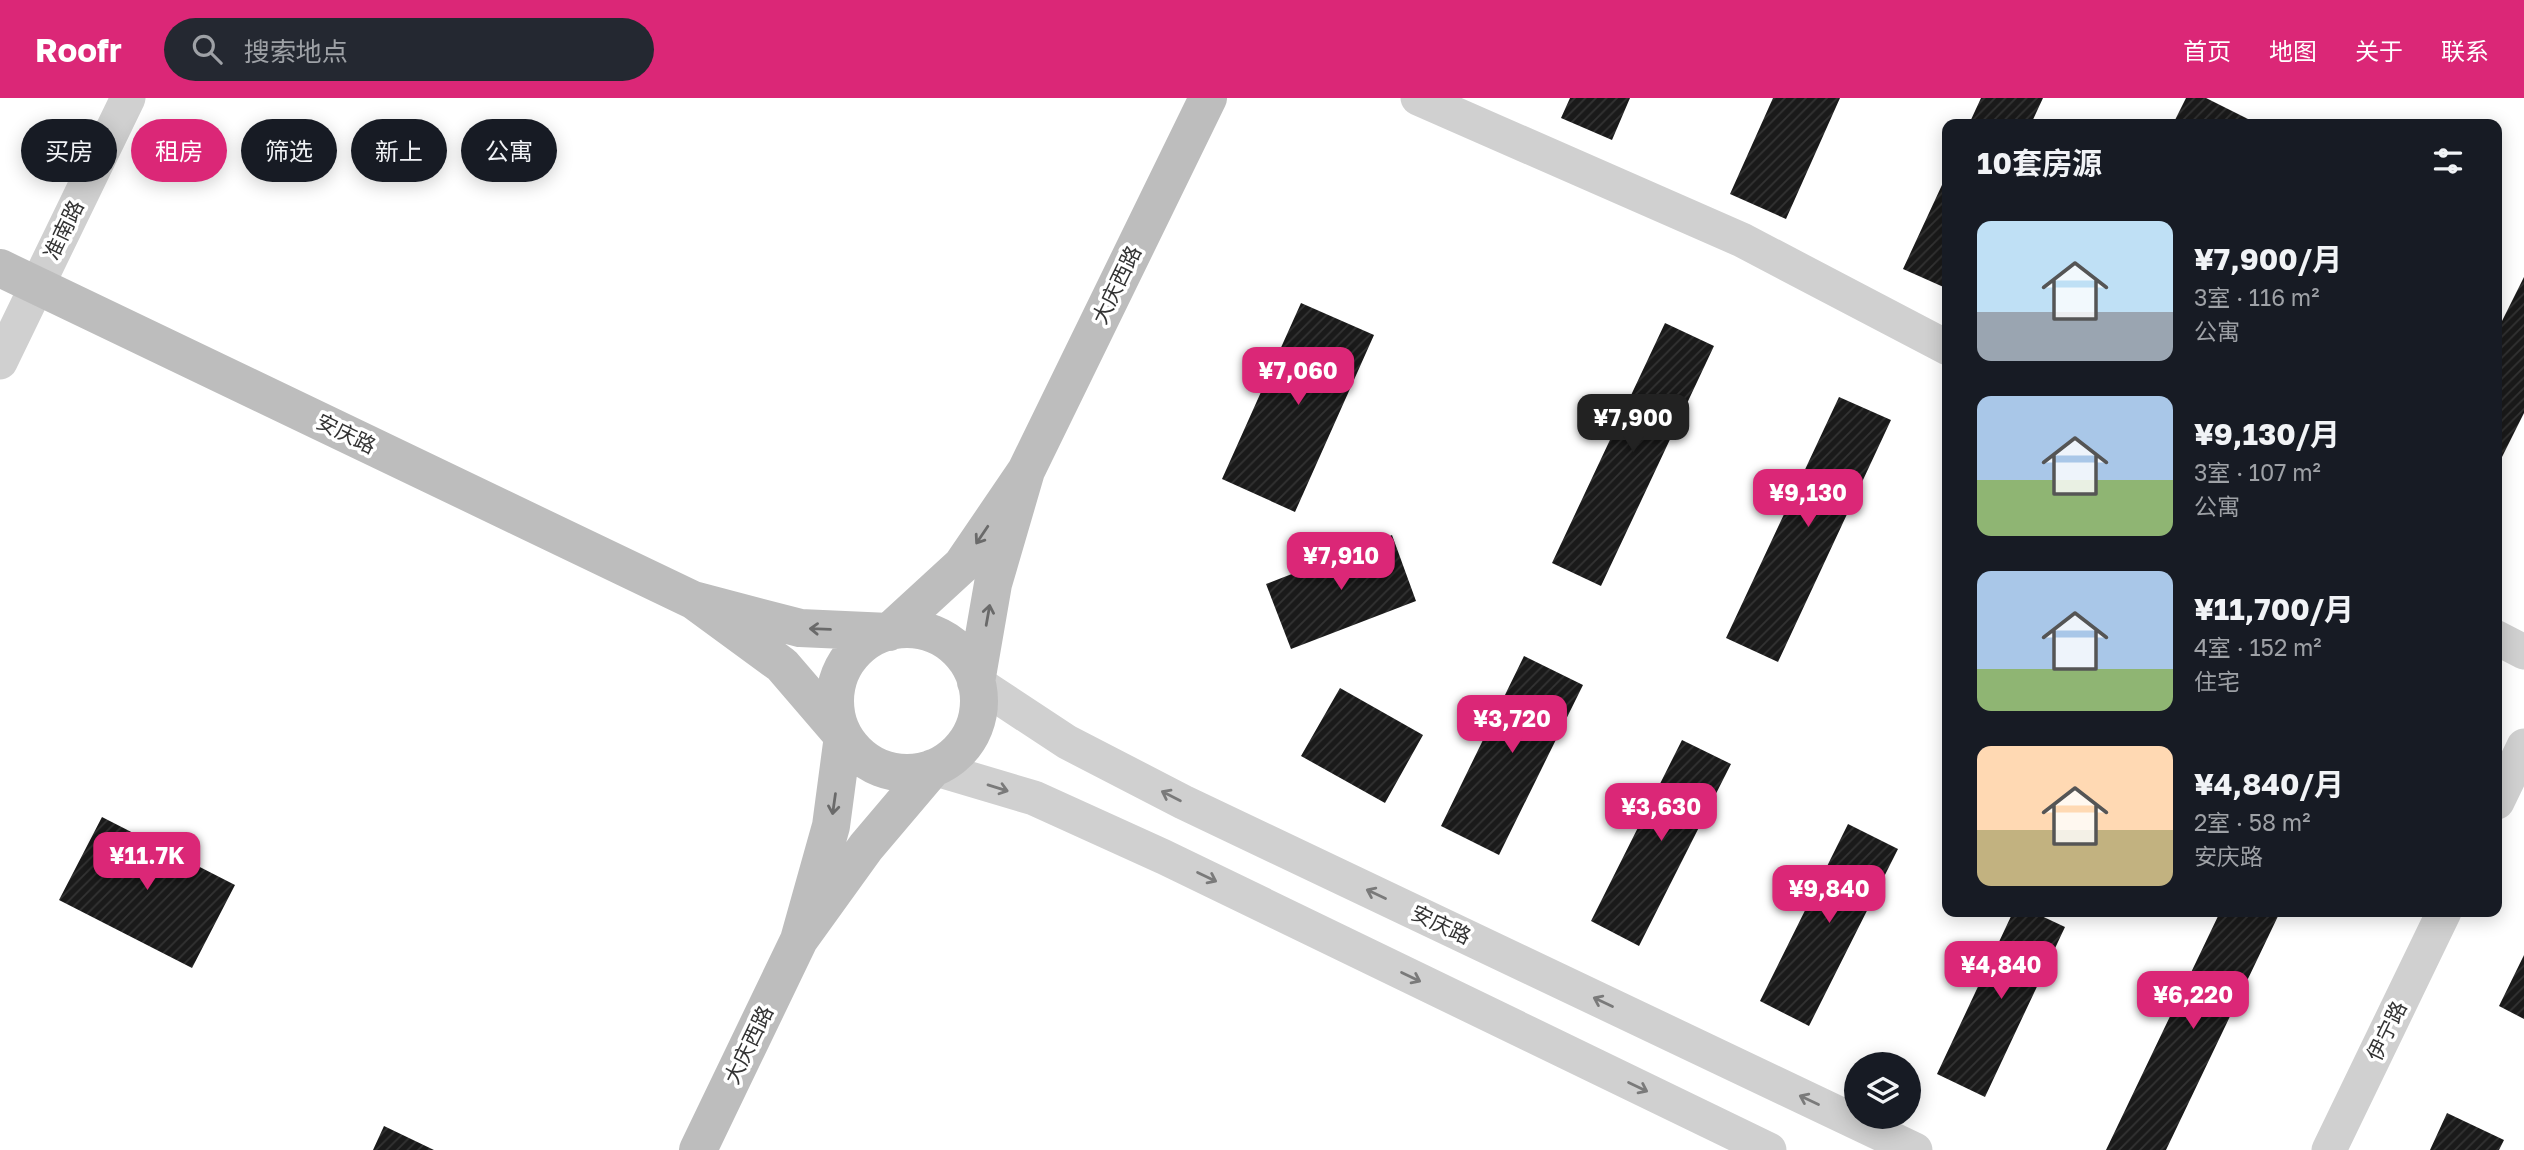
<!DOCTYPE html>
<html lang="zh">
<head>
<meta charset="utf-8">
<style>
  :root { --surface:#171b24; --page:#242831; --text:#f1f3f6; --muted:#9ea1a6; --accent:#db2777 }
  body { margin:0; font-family:"Golos Text","Noto Sans SC",sans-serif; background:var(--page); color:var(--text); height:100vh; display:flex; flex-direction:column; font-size:26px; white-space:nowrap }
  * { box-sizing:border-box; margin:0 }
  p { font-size:23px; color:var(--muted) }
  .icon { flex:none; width:38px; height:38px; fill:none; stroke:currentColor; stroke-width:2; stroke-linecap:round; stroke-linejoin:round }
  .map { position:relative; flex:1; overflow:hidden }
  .drawer { position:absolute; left:1942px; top:21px; width:560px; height:798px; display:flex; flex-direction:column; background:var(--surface); border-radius:14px; box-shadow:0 4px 18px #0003 }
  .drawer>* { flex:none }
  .top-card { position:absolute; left:21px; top:21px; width:665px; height:63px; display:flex; gap:14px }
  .fabs { position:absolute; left:1844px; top:954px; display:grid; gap:14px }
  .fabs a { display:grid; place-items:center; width:77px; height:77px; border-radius:50%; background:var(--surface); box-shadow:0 4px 18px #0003; font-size:35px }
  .price { position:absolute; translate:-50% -60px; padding:0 16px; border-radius:14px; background:var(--accent); color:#fff; font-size:23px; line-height:46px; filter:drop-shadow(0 2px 4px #0008) }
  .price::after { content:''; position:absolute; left:50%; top:42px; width:21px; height:16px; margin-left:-10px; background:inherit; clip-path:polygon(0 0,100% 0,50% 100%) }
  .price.selected { background:#222; color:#fff }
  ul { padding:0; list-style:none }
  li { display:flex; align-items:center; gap:21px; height:175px; padding:0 35px }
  li span { display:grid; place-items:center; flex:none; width:196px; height:140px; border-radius:14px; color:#555 }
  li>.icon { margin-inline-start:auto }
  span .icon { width:84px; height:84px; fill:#fffc; stroke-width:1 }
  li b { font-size:30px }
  h2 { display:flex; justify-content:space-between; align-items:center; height:84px; padding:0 35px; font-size:30px }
  .tag { padding:0 24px; border-radius:32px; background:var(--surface); box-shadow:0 4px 18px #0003; font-size:24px; line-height:63px }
  .tag.selected { background:var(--accent); color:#fff }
  header { display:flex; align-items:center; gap:42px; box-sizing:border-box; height:98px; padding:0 35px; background:var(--accent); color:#fff }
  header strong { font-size:33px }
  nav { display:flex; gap:38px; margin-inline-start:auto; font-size:24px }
  .search { width:490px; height:63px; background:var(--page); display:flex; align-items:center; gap:18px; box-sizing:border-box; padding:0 24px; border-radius:38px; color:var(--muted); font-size:26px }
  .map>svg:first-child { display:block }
  .building { fill:url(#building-hatch) }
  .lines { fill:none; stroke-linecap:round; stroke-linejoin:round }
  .street { stroke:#d0d0d0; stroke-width:35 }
  .secondary { stroke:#bdbdbd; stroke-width:38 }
  .oneway { stroke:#6a6a6a }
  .oneway2 { stroke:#7a7a7a }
  .labels { text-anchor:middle; stroke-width:7; stroke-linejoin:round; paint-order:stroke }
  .street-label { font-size:21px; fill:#333; stroke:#fff }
</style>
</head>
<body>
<header>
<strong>Roofr</strong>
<div class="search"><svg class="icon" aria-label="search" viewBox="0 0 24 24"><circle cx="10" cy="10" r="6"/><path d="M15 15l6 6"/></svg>搜索地点</div>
<nav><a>首页</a><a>地图</a><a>关于</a><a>联系</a></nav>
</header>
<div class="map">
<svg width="2524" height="1052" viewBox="0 0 2524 1052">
  <defs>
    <pattern id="building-hatch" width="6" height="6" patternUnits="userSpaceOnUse" patternTransform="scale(1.75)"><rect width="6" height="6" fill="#1a1a1a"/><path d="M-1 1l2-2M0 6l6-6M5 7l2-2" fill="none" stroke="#333"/></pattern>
  </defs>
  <rect width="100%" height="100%" fill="#fff"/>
  <path class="building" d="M1570 0H1630L1612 42 1561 20Z
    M1773 0H1840L1786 121 1730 96Z
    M1981 0H2043L2031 26H1969Z
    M2186 0H2206L2252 23 2250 26H2173Z
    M1948 74V191L1903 171Z
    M2524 179V315L2497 369V233Z
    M1301 205 1374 237 1295 414 1222 381Z
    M1665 225 1714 248 1601 488 1552 465Z
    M1839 299 1891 322 1778 564 1726 540Z
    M1392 437 1416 503 1291 551 1266 486Z
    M1524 558 1583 587 1499 757 1441 728Z
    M1340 590 1423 637 1385 705 1301 658Z
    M1682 642 1731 666 1639 848 1591 823Z
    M102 719 235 787 192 870 59 802Z
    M1848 726 1898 751 1809 928 1760 903Z
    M2013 814H2033L2065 829 1985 999 1937 976Z
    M2220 814H2280L2166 1052H2106Z
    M2524 857V921L2499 908Z
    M2447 1015 2504 1042 2499 1052H2430Z
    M384 1028 434 1052H373Z"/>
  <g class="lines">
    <path class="street" d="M1418 0 1742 142 1948 250
      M0 264 128 0
      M2497 540 2524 554
      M976 584 1067 644 1183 704 1915 1052
      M933 670 1034 700 1164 759 1769 1052
      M2497 704 2524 648
      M2329 1052 2444 814"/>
    <path class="secondary" d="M0 170 693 502
      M1026 373 1208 0
      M835 603a72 72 0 1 1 144 0a72 72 0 1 1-144 0Z
      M933 670 866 749 799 842 831 728 843 638 782 567 693 502 800 530 889 534 962 467 1026 373 993 486 976 584
      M698 1052 799 842"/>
  </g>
  <defs><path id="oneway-shaft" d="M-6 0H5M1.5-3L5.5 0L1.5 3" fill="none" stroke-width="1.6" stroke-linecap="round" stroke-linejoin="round" transform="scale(1.75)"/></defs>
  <g class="oneway">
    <use href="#oneway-shaft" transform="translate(982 437) rotate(124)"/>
    <use href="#oneway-shaft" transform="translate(988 517) rotate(-80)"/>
    <use href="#oneway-shaft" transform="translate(820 531) rotate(-178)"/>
    <use href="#oneway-shaft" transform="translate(834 706) rotate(98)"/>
  </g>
  <g class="oneway2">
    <use href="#oneway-shaft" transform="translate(998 690) rotate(17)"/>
    <use href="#oneway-shaft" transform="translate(1171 698) rotate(-153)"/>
    <use href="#oneway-shaft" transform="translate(1207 779) rotate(26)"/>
    <use href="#oneway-shaft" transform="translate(1376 796) rotate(-155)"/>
    <use href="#oneway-shaft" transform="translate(1411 879) rotate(26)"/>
    <use href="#oneway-shaft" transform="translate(1603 904) rotate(-155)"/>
    <use href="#oneway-shaft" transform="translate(1638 989) rotate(26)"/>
    <use href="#oneway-shaft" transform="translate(1809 1002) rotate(-155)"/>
  </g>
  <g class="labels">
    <g class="street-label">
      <text transform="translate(64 132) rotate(-64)" y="7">准南路</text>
      <text transform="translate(1117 187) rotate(-64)" y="7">大庆西路</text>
      <text transform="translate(346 336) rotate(26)" y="7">安庆路</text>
      <text transform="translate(1441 827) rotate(25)" y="7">安庆路</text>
      <text transform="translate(2387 933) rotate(-64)" y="7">伊宁路</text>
      <text transform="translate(749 947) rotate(-64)" y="7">大庆西路</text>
    </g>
  </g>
</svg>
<div class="fabs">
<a><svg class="icon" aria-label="layers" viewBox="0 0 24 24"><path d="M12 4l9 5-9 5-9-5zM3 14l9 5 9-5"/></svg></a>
</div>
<b class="price" style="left:1298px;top:309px">¥7,060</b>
<b class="price selected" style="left:1633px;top:356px">¥7,900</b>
<b class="price" style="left:1808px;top:431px">¥9,130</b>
<b class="price" style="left:1341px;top:494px">¥7,910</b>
<b class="price" style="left:1512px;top:657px">¥3,720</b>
<b class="price" style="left:1661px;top:745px">¥3,630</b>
<b class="price" style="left:147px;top:794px">¥11.7K</b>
<b class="price" style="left:1829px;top:827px">¥9,840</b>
<b class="price" style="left:2001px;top:903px">¥4,840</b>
<b class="price" style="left:2193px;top:933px">¥6,220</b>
<div class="top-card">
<a class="tag">买房</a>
<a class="tag selected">租房</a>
<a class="tag">筛选</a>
<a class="tag">新上</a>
<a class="tag">公寓</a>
</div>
<section class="drawer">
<h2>10套房源<svg class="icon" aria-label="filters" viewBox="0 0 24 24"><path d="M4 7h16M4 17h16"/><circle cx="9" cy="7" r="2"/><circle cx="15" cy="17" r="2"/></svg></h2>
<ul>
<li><span style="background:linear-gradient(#bfe0f5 65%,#9aa5b1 0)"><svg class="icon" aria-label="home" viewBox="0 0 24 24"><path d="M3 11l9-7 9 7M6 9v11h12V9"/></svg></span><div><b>¥7,900/月</b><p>3室 · 116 m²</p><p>公寓</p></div></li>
<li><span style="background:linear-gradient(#a9c7e8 60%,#8fb573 0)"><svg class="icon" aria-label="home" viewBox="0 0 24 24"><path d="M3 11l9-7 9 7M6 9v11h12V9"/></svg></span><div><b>¥9,130/月</b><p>3室 · 107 m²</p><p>公寓</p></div></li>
<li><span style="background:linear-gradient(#a9c7e8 70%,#8fb573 0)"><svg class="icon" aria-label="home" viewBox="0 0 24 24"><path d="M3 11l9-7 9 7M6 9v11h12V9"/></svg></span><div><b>¥11,700/月</b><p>4室 · 152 m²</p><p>住宅</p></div></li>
<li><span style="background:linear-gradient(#ffd9b3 60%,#c2b280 0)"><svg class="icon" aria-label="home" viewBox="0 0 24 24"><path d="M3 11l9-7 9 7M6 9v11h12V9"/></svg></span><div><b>¥4,840/月</b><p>2室 · 58 m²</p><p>安庆路</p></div></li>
</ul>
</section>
</div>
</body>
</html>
